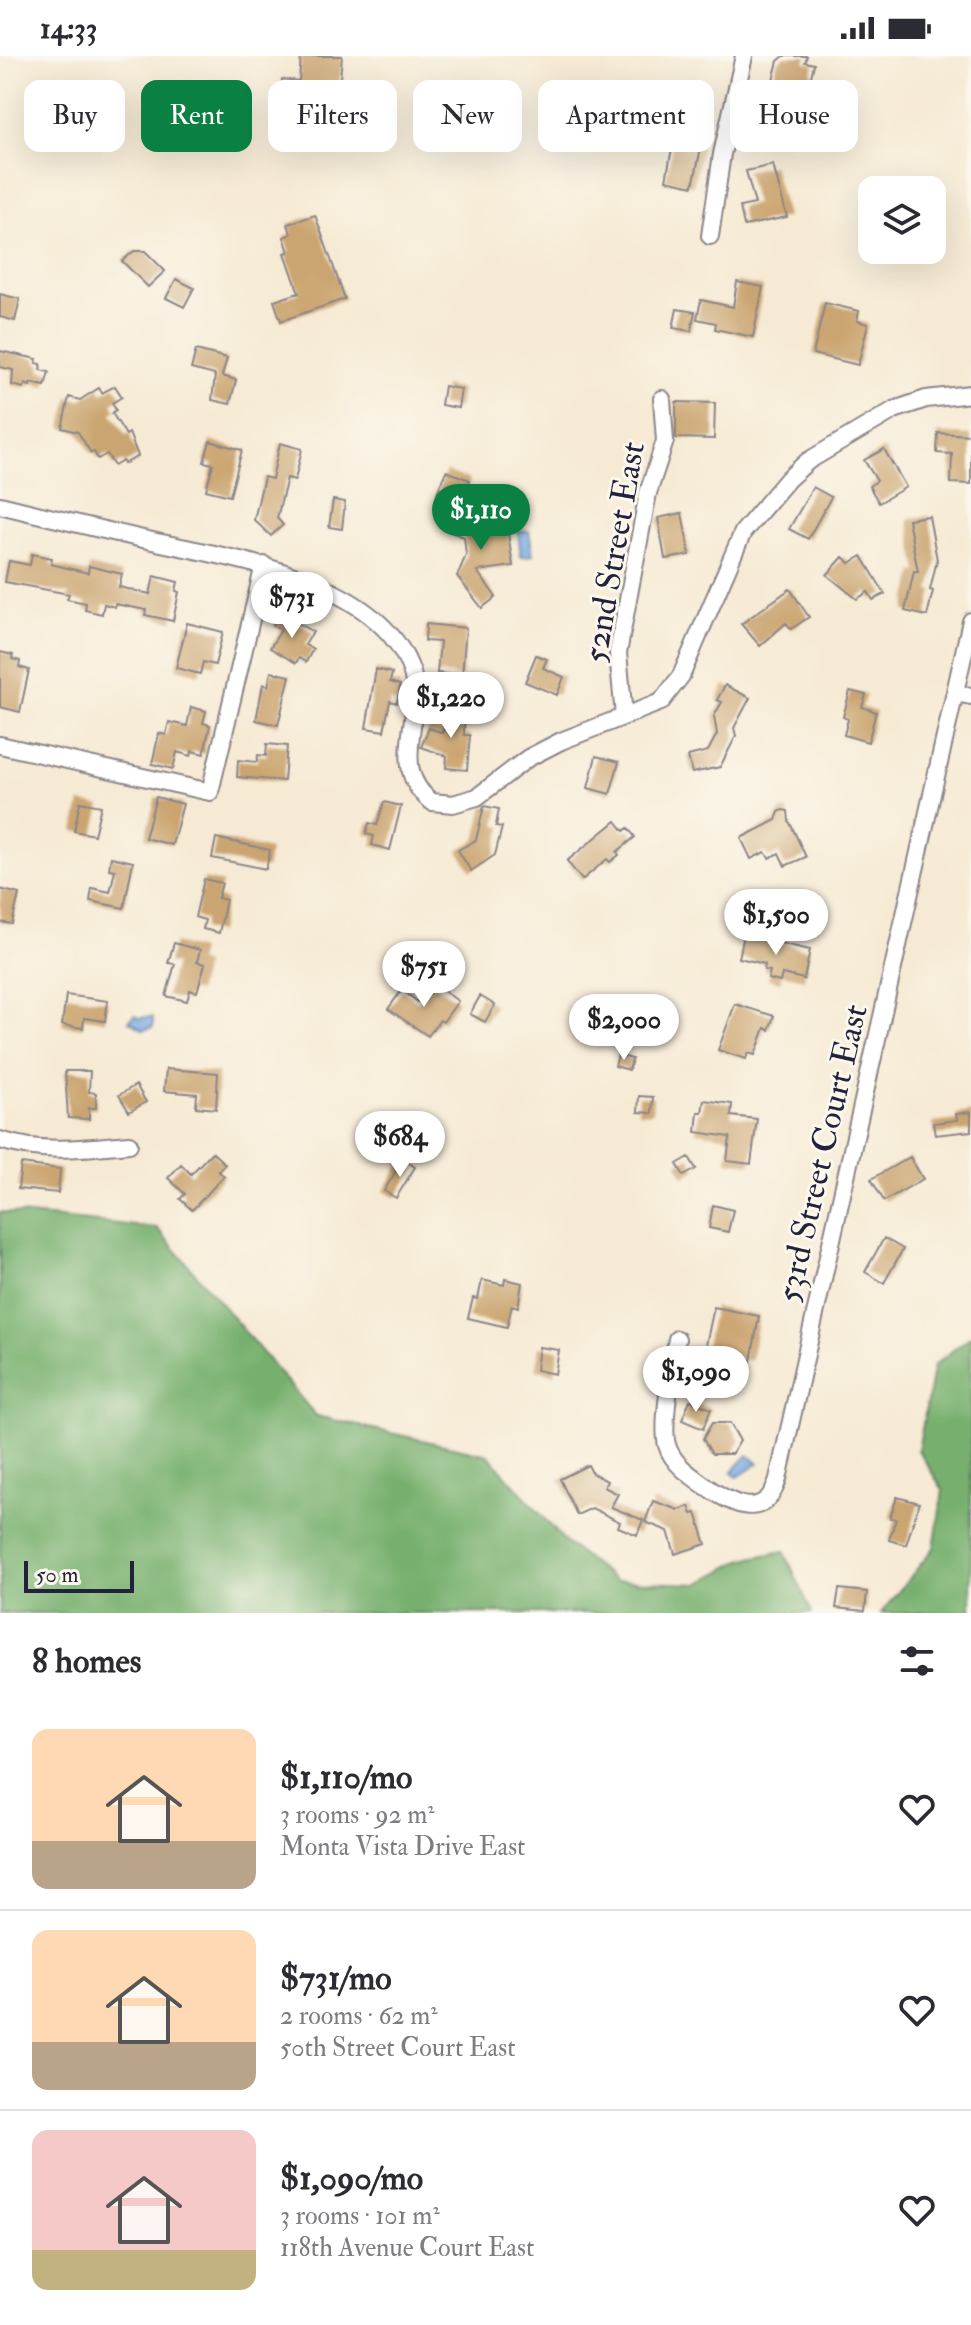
<!DOCTYPE html>
<html lang="en">
<head>
<meta charset="utf-8">
<style>
  :root { --surface:#fff; --page:#f7f7f7; --text:#2b2b33; --muted:#7c7c81; --line:#e1e1e2; --accent:#0b8043 }
  body { margin:0; font-family:"IM FELL Double Pica",serif; background:var(--page); color:var(--text); height:100vh; display:flex; flex-direction:column; font-size:30px; white-space:nowrap }
  * { box-sizing:border-box; margin:0 }
  p { font-size:26px; color:var(--muted) }
  .icon { flex:none; width:44px; height:44px; fill:none; stroke:currentColor; stroke-width:2; stroke-linecap:round; stroke-linejoin:round }
  .map { position:relative; height:1557px; overflow:hidden }
  .sheet { display:flex; flex-direction:column; background:var(--surface); flex:1 }
  .sheet>* { flex:none }
  .hud { position:absolute; left:24px; top:24px; width:924px; height:72px; display:flex; gap:16px }
  .controls { position:absolute; left:858px; top:120px; display:grid; gap:16px }
  .controls a { display:grid; place-items:center; width:88px; height:88px; border-radius:16px; background:var(--surface); box-shadow:0 8px 32px #0002; font-size:40px }
  .scale { position:absolute; left:24px; bottom:20px; width:110px; box-sizing:border-box; padding-left:8px; border:4px solid #22223b; border-top:0; font-size:22px; line-height:28px; white-space:nowrap; color:#22223b; -webkit-text-stroke:6px #fbf7ec; paint-order:stroke }
  .price { position:absolute; translate:-50% -68px; padding:0 18px; border-radius:28px; background:#fff; color:#222; font-size:26px; line-height:52px; filter:drop-shadow(0 2px 4px #0008) }
  .price::after { content:''; position:absolute; left:50%; top:48px; width:24px; height:18px; margin-left:-12px; background:inherit; clip-path:polygon(0 0,100% 0,50% 100%) }
  .price.on { background:var(--accent); color:#fff }
  ul { padding:0; list-style:none }
  li { display:flex; align-items:center; gap:24px; height:200px; padding:0 32px }
  li+li { border-top:2px solid var(--line) }
  li span { display:grid; place-items:center; flex:none; width:224px; height:160px; border-radius:16px; color:#555 }
  li>.icon { margin-inline-start:auto }
  span .icon { width:96px; height:96px; fill:#fffc; stroke-width:1 }
  li b { font-size:34px }
  h2 { display:flex; justify-content:space-between; align-items:center; height:96px; padding:0 32px; font-size:34px }
  .pill { padding:0 28px; border-radius:16px; background:var(--surface); box-shadow:0 8px 32px #0002; font-size:28px; line-height:72px }
  .pill.on { background:var(--accent); color:#fff }
  .status { display:flex; justify-content:space-between; align-items:center; height:56px; padding:0 40px; background:var(--surface); direction:ltr }
  .status svg { height:22px; fill:currentColor }
  .map>svg:first-child { display:block }
  .forest { fill:#77b06e; stroke:#4c6954; stroke-width:2 }
  .water { fill:#76a8e1; stroke:#4c658e; stroke-width:2 }
  .building { fill:#cba571 }
  .lines { fill:none; stroke-linecap:round; stroke-linejoin:round }
  .minor-casing { stroke:#8c8688; stroke-width:20 }
  .minor { stroke:#fff; stroke-width:16 }
  .labels { text-anchor:middle; stroke-width:6; stroke-linejoin:round; paint-order:stroke }
  .street-label { font-size:34px; fill:#22223b; stroke:#fbf7ec }
</style>
</head>
<body>
<div class="status"><b>14:33</b><svg viewBox="0 0 49 12"><path d="M0 12V9h3v3zM5 12V6h3v6zM10 12V3h3v9zM15 12V0h3v12zM26 1h20v11H26zM47 4h2v5h-2z"/></svg></div>
<div class="map">
<svg width="971" height="1557" viewBox="0 0 971 1557">
  <rect width="100%" height="100%" fill="#fbf7ec"/>
  <filter id="ink" filterUnits="userSpaceOnUse"><feTurbulence type="fractalNoise" baseFrequency=".0125" numOctaves="2"/><feDisplacementMap in="SourceGraphic" scale="16" xChannelSelector="R" yChannelSelector="G"/><feConvolveMatrix kernelMatrix="1 2 1 2 8 2 1 2 1" color-interpolation-filters="sRGB"/></filter>
  <filter id="wash" filterUnits="userSpaceOnUse"><feTurbulence type="fractalNoise" baseFrequency=".006" numOctaves="4" result="noise"/><feDisplacementMap in="SourceGraphic" scale="32" xChannelSelector="R" yChannelSelector="G"/><feGaussianBlur stdDeviation="1.8" result="paint"/><feColorMatrix in="noise" values="0 0 0 0 0 0 0 0 0 0 0 0 0 0 0 0 0 1.4 0 .05"/><feComposite in="paint" operator="in"/></filter>
  <g filter="url(#wash)">
    <rect width="100%" height="100%" fill="#f6ead4"/>
    <path class="forest" d="M0 1156 157 1172 316 1360 488 1399 566 1487 616 1525 698 1528 741 1504 784 1495 812 1557H0Z
      M971 1280V1557H881L934 1492 943 1434 918 1394 934 1309Z"/>
    <path class="water" d="M529 475 533 499 521 501 518 476Z
      M135 959 139 962 153 961V971L144 974 129 965Z
      M748 1399 759 1407 738 1421 732 1416Z"/>
    <g id="blocks">
      <path class="building" d="M301 0H342L338 45 280 40 282 23 299 25Z
        M784 0H807L805 6 814 8 811 21H809L805 38 794 35 770 51 759 33 773 24 778 5Z
        M563 45 602 53 596 79 558 71Z
        M673 87 701 92 693 130 666 124Z
        M773 109 787 161 744 170 740 151 755 148 746 115Z
        M315 159 345 243 281 265 274 245 299 237 285 197 289 196 284 181 291 178 288 168Z
        M134 195H145L165 215 148 231 122 205Z
        M176 223 194 232 184 251 166 242Z
        M737 226 763 231 753 281 715 273 716 267 697 263 701 244 733 251Z
        M0 238 20 243 15 265 0 261Z
        M825 247 859 255 857 265 868 268 858 309 813 298Z
        M677 253 695 256 691 275 673 272Z
        M196 294 227 302 222 320 236 324 230 348 212 344 215 319 191 313Z
        M0 295 37 303 36 307 41 308 40 314 49 316 45 330 31 327 30 330 25 328 24 332 12 329 13 314 0 311Z
        M115 330 122 341 112 347 116 354 112 357 126 379 129 377 138 400 124 408 123 405 114 410 107 398 98 403 94 396 91 397 78 376 62 372 69 341 80 344 99 332 102 337Z
        M444 330 461 333 458 352 441 349Z
        M676 346 715 347 714 383 676 382Z
        M938 377 971 379V428L951 427 952 398 937 397Z
        M210 385 242 394 230 440 206 434 213 408 204 406Z
        M280 387 302 393 295 424 287 422 277 462 283 469 271 480 254 464 264 421 272 423Z
        M884 393 906 431 879 447 869 430 877 425 864 404Z
        M446 415 470 424 462 446 437 437Z
        M813 431 831 441 808 483 789 473Z
        M333 444 345 446 342 473 329 471Z
        M465 447 488 457 481 475 507 471 513 510 477 515 496 541 482 552 457 520 466 499 464 481 453 477Z
        M682 457 690 499 665 503 658 462Z
        M929 460 937 504 930 534 933 535 927 560 905 555 914 515 918 516 908 463Z
        M32 498 52 502 51 508 88 517 89 510 122 518 119 531 150 538 154 520 178 526 176 535 179 536 173 565 145 559 146 554 115 548V551L104 548 102 558 85 554 86 547 67 543 69 538 5 526 9 505 30 509Z
        M862 500 885 538 873 544 868 536 857 543 827 519 843 501 850 507Z
        M790 533 809 561 791 573 786 567 760 590 741 568Z
        M280 557 313 576 305 589 313 593 306 606 299 602 296 607 270 592 281 574 273 569Z
        M187 567 223 576 215 609 203 606 200 618 176 612Z
        M426 568 466 572 462 620 437 617 440 586 425 585Z
        M0 596 13 599 12 603 20 605 19 611 29 614 20 656 0 651Z
        M536 599 547 603 543 612 564 621 557 639 525 626Z
        M376 613 392 617 390 626 400 629 397 647 390 645 384 675 366 672Z
        M271 616 290 620 278 669 256 664 263 628 268 630Z
        M725 629 750 642 734 672 736 680 720 711 692 717 688 700 708 695 717 678 714 660 722 646 717 644Z
        M850 635 866 639 862 651 876 656 868 686 844 679 848 663 843 661Z
        M191 651 206 655 203 667 210 669 204 698 192 695 191 700 177 696 173 713 152 708 159 677 166 679 169 666 187 670Z
        M445 653 465 655 464 679H470L467 714 446 712 447 700 421 691 429 672 443 677Z
        M267 688 287 690 284 725 237 721 238 704 257 706 258 699 266 700Z
        M596 700 619 706 610 738 588 732Z
        M156 741 183 748 172 789 145 782Z
        M80 746 101 750 94 779 74 775Z
        M384 746 401 750 390 794 372 789 374 780 366 778 369 767 377 769Z
        M484 750 499 753 496 770 502 771 495 799 471 815 458 794 476 784Z
        M783 754 788 755 789 765 806 801 785 810 779 797 769 802 765 796 751 803 741 782 776 764 779 756Z
        M616 765 624 775 628 772 635 781 617 796 619 799 610 806 607 803 582 824 567 805Z
        M216 782 270 794 266 813 212 802Z
        M111 801 133 806 124 852 90 845 92 832 110 836 115 814 109 813Z
        M204 823 222 827 218 842 226 844 219 877 203 873 205 864 195 861Z
        M0 833 19 838 12 868 0 866Z
        M744 879 810 894 804 923 782 918 780 926 768 923 770 915 764 914 765 908 739 902Z
        M174 887 200 894 197 906 205 908 197 936 190 934 187 945 166 940 175 908 168 907Z
        M432 927 458 945 443 966 440 964 428 980 388 953 402 934 418 946Z
        M66 939 108 945 105 965 84 962 83 972 62 969Z
        M480 940 495 949 485 966 470 958Z
        M735 948 774 960 769 974 765 972 755 999 748 997 746 1003 718 994Z
        M618 999 632 1003 629 1014 615 1010Z
        M166 1013 218 1017 216 1053 196 1051 197 1038 164 1035Z
        M65 1015H90L89 1036 96 1037V1052H89V1063L68 1062Z
        M136 1029 146 1046 129 1056 119 1039Z
        M639 1040 653 1041 652 1057 638 1056Z
        M704 1044 732 1048 731 1060 757 1063 751 1108 727 1105 730 1081 696 1076 698 1056H702Z
        M971 1056V1075L935 1079 933 1067 957 1064 956 1058Z
        M212 1096 225 1108 218 1115 224 1120 192 1154 180 1143 185 1138 168 1122 181 1108 191 1118Z
        M689 1101 696 1113 684 1120 677 1108Z
        M910 1101 923 1123 884 1145 871 1123Z
        M403 1103 415 1111 396 1142 384 1135Z
        M21 1108 60 1113 58 1137 18 1133Z
        M713 1149 733 1154 728 1176 709 1172Z
        M884 1182 903 1193 884 1227 865 1216Z
        M505 1223 522 1227 518 1251 512 1249 507 1271 468 1262 473 1242 478 1243 482 1224 504 1229Z
        M714 1251 759 1260 751 1305 708 1297 706 1307 689 1304 691 1291 705 1294Z
        M539 1291 559 1294 555 1318 536 1314Z
        M690 1344 711 1353 703 1373 682 1364Z
        M712 1367H730L740 1385 732 1398H712L703 1383Z
        M588 1409 592 1417 607 1425 604 1431 618 1438 611 1451 643 1464 637 1479 618 1471 620 1466 592 1452 577 1459 560 1423Z
        M897 1441 919 1447 906 1489 889 1484 896 1463 890 1462Z
        M653 1445 679 1454 689 1450 692 1458 696 1457 706 1488 675 1498 668 1475 645 1466Z
        M839 1533 867 1536 865 1555 836 1552Z"/>
    </g>
  </g>
  <g filter="url(#ink)">
    <use href="#blocks" fill-opacity="0" stroke="#8c8688" stroke-width="2"/>
    <g class="lines">
      <defs>
        <path id="minor" d="M710 180 722 98 744 0
          M0 449C48 461 95 472 143 483 227 502 378 521 411 614 427 659 386 712 432 746L453 748 477 741 528 702 561 685 661 646 681 620 743 476 788 423 808 405 894 354 926 343 971 338
          M955 637 971 640
          M624 660 618 597 648 437 665 385 662 343
          M0 689 210 736 264 509
          M0 1084C43 1098 84 1092 129 1088
          M677 1283C673 1306 661 1368 667 1389 672 1407 690 1419 704 1429 731 1448 765 1467 778 1423L971 565"/>
      </defs>
      <use href="#minor" class="minor-casing"/>
      <use href="#minor" class="minor"/>
    </g>
  </g>
  <g class="labels">
    <g class="street-label">
      <text transform="translate(613 496) rotate(-80)" y="12">52nd Street East</text>
      <text transform="translate(821 1097) rotate(-77)" y="12">53rd Street Court East</text>
    </g>
  </g>
</svg>
<div class="controls">
<a><svg class="icon" aria-label="layers" viewBox="0 0 24 24"><path d="M12 4l9 5-9 5-9-5zM3 14l9 5 9-5"/></svg></a>
</div>
<div class="scale">50 m</div>
<b class="price on" style="left:481px;top:496px">$1,110</b>
<b class="price" style="left:292px;top:584px">$731</b>
<b class="price" style="left:451px;top:684px">$1,220</b>
<b class="price" style="left:776px;top:901px">$1,500</b>
<b class="price" style="left:424px;top:953px">$751</b>
<b class="price" style="left:624px;top:1006px">$2,000</b>
<b class="price" style="left:400px;top:1123px">$684</b>
<b class="price" style="left:696px;top:1358px">$1,090</b>
<div class="hud">
<a class="pill">Buy</a>
<a class="pill on">Rent</a>
<a class="pill">Filters</a>
<a class="pill">New</a>
<a class="pill">Apartment</a>
<a class="pill">House</a>
</div>
</div>
<section class="sheet">
<h2>8 homes<svg class="icon" aria-label="filters" viewBox="0 0 24 24"><path d="M4 7h16M4 17h16"/><circle cx="9" cy="7" r="2"/><circle cx="15" cy="17" r="2"/></svg></h2>
<ul>
<li><span style="background:linear-gradient(#ffd9b3 70%,#b9a48a 0)"><svg class="icon" aria-label="home" viewBox="0 0 24 24"><path d="M3 11l9-7 9 7M6 9v11h12V9"/></svg></span><div><b>$1,110/mo</b><p>3 rooms · 92 m²</p><p>Monta Vista Drive East</p></div><svg class="icon" aria-label="heart" viewBox="0 0 24 24"><path d="M12 20l-8-8c-3-5 5-10 8-4 3-6 11-1 8 4z"/></svg></li>
<li><span style="background:linear-gradient(#ffd9b3 70%,#b9a48a 0)"><svg class="icon" aria-label="home" viewBox="0 0 24 24"><path d="M3 11l9-7 9 7M6 9v11h12V9"/></svg></span><div><b>$731/mo</b><p>2 rooms · 62 m²</p><p>50th Street Court East</p></div><svg class="icon" aria-label="heart" viewBox="0 0 24 24"><path d="M12 20l-8-8c-3-5 5-10 8-4 3-6 11-1 8 4z"/></svg></li>
<li><span style="background:linear-gradient(#f6c9c9 75%,#c2b280 0)"><svg class="icon" aria-label="home" viewBox="0 0 24 24"><path d="M3 11l9-7 9 7M6 9v11h12V9"/></svg></span><div><b>$1,090/mo</b><p>3 rooms · 101 m²</p><p>118th Avenue Court East</p></div><svg class="icon" aria-label="heart" viewBox="0 0 24 24"><path d="M12 20l-8-8c-3-5 5-10 8-4 3-6 11-1 8 4z"/></svg></li>
</ul>
</section>
</body>
</html>
